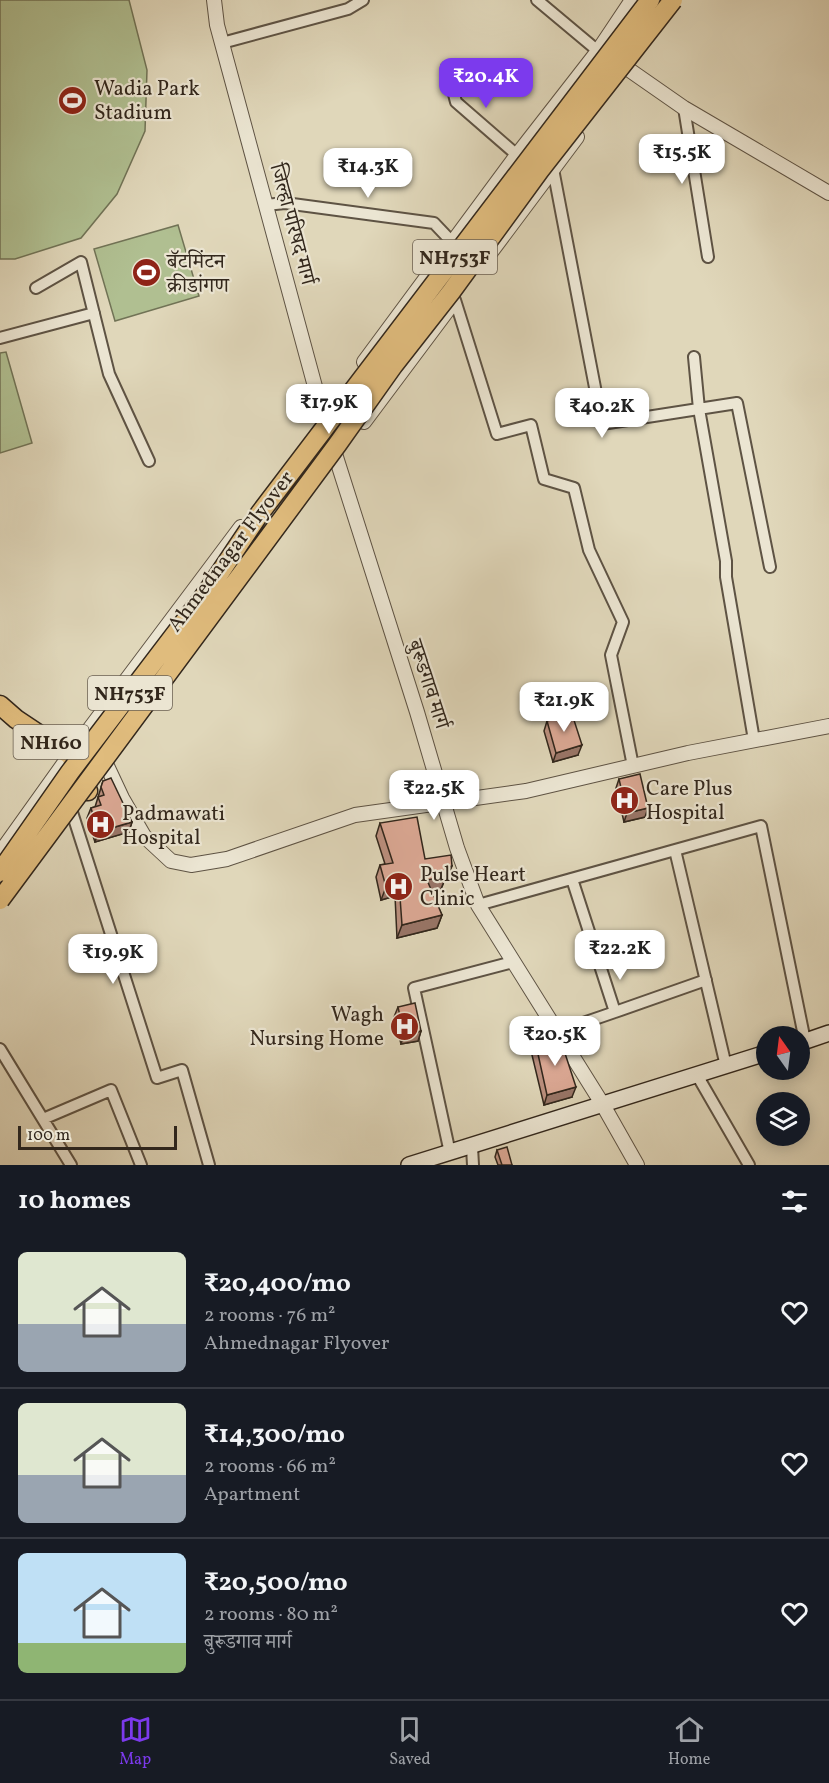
<!DOCTYPE html>
<html lang="en">
<head>
<meta charset="utf-8">
<style>
  :root { --surface:#171b24; --page:#20242c; --text:#f1f3f6; --muted:#9ea1a6; --line:#363941; --accent:#7c3aed }
  body { margin:0; font-family:Vollkorn,"Noto Serif Devanagari",serif; background:var(--page); color:var(--text); height:100vh; display:flex; flex-direction:column; font-size:22px; white-space:nowrap }
  * { box-sizing:border-box; margin:0 }
  p { font-size:20px; color:var(--muted) }
  .icon { flex:none; width:33px; height:33px; fill:none; stroke:currentColor; stroke-width:2; stroke-linecap:round; stroke-linejoin:round }
  .map { position:relative; height:1165px; overflow:hidden }
  .drawer { display:flex; flex-direction:column; background:var(--surface); flex:1 }
  .drawer>* { flex:none }
  .needle { width:39px; rotate:346deg }
  .tools { position:absolute; left:756px; top:1026px; display:grid; gap:12px }
  .tools a { display:grid; place-items:center; width:54px; height:54px; border-radius:50%; background:var(--surface); box-shadow:0 3px 15px #0003; font-size:30px }
  .scale { position:absolute; left:18px; bottom:15px; width:159px; box-sizing:border-box; padding-left:6px; border:3px solid #32271c; border-top:0; font-size:16px; line-height:21px; white-space:nowrap; color:#32271c; -webkit-text-stroke:4px #ebe5d2; paint-order:stroke }
  .price { position:absolute; translate:-50% -51px; padding:0 14px; border-radius:12px; background:#fff; color:#222; font-size:20px; line-height:39px; filter:drop-shadow(0 2px 3px #0008) }
  .price::after { content:''; position:absolute; left:50%; top:36px; width:18px; height:14px; margin-left:-9px; background:inherit; clip-path:polygon(0 0,100% 0,50% 100%) }
  .price.active { background:var(--accent); color:#fff }
  ul { padding:0; list-style:none }
  li { display:flex; align-items:center; gap:18px; height:150px; padding:0 18px }
  li+li { border-top:2px solid var(--line) }
  li span { display:grid; place-items:center; flex:none; width:168px; height:120px; border-radius:9px; color:#555 }
  li>.icon { margin-inline-start:auto }
  span .icon { width:72px; height:72px; fill:#fffc; stroke-width:1 }
  li b { font-size:26px }
  h2 { display:flex; justify-content:space-between; align-items:center; height:72px; padding:0 18px; font-size:26px }
  .tab-bar { display:flex; justify-content:space-around; align-items:center; height:84px; border-top:2px solid var(--line); background:var(--surface); font-size:16px; color:var(--muted) }
  .tab-bar a { display:grid; justify-items:center; gap:3px }
  .tab-bar .active { color:var(--accent) }
  .map>svg:first-child { display:block }
  .green { fill:#b0bf91; stroke:#717356; stroke-width:1.5 }
  .lines { fill:none; stroke-linecap:round; stroke-linejoin:round }
  .minor-casing { stroke:#5e5344; stroke-width:14 }
  .tertiary-casing { stroke:#5e5344; stroke-width:16 }
  .secondary-casing { stroke:#32271c; stroke-width:18 }
  .trunk-casing { stroke:#32271c; stroke-width:21 }
  .minor { stroke:#ebe5d2; stroke-width:10 }
  .tertiary { stroke:#ebe5d2; stroke-width:14 }
  .secondary { stroke:#ebe5d2; stroke-width:15 }
  .trunk { stroke:#e0bc7d; stroke-width:18 }
  .trunk-bridge-casing { stroke:#32271c; stroke-width:21; stroke-linecap:butt }
  .trunk-bridge { stroke:#e0bc7d; stroke-width:18 }
  .wall { fill:#bc907f; stroke:#32271c; stroke-width:1.5 }
  .shaded-wall { fill:#997668; stroke:#32271c; stroke-width:1.5 }
  .building { fill:#dba894; stroke:#32271c; stroke-width:1.5 }
  .labels { text-anchor:middle; stroke-width:4.5; stroke-linejoin:round; paint-order:stroke }
  .shield { fill:#ebe5d2; stroke:#6a6053; stroke-width:1.5 }
  .shield-label { font-size:20px; font-weight:bold; fill:#32271c }
  .poi-label { font-size:21px; fill:#32271c; stroke:#ebe5d2; text-anchor:start }
  .street-label { font-size:21px; fill:#32271c; stroke:#ebe5d2 }
</style>
</head>
<body>
<div class="map">
<svg width="829" height="1165" viewBox="0 0 829 1165">
  <rect width="100%" height="100%" fill="#e0d7ba"/>
  <filter id="stains"><feTurbulence type="fractalNoise" baseFrequency=".00333" numOctaves="4"/><feColorMatrix values="0 0 0 0 .2 0 0 0 0 .09 0 0 0 0 .02 0 0 0 .5 -.17"/></filter>
  <radialGradient id="worn" r=".72"><stop offset=".6" stop-color="#630" stop-opacity="0"/><stop offset="1" stop-color="#630" stop-opacity=".3"/></radialGradient>
  <path class="green" d="M0 0H129L147 70 145 131 117 194 81 238 15 259H0Z
    M178 225 199 296 115 321 94 249Z
    M6 352 32 443 0 453V353Z"/>
  <g class="lines">
    <defs>
      <path id="minor" d="M537 0 598 51
        M222 43 348 9 363 0
        M447 67 456 102 517 155
        M684 108 708 257
        M553 169 602 424 737 403 770 567
        M266 205 285 203 434 223 452 242
        M36 288 81 262 109 374 149 461
        M455 300 497 434 531 425 544 479 574 488 589 550 623 622 611 655 633 766
        M0 338 94 313
        M694 357 699 409 726 561V577L754 740
        M62 781 157 1078 182 1070 209 1165
        M675 850 726 1066
        M478 905 761 826 805 1041
        M615 1012 706 980
        M557 1032 615 1012 572 879
        M0 1049 71 1165
        M697 1075 749 1165
        M43 1119 111 1090 141 1165
        M472 1147 473 1165
        M450 1153 414 988 513 962"/>
      <path id="tertiary" d="M214 0 217 25 323 416 417 712 457 848 478 905 603 1105 637 1165
        M628 69 684 108 829 193
        M482 264 577 137
        M364 362 517 155 598 51 632 0
        M364 422 453 303
        M107 766 122 798 144 836 171 861 191 865 227 859 355 815 526 791 688 753 829 726
        M0 853 70 755 241 527"/>
      <path id="secondary" d="M800 1043 829 1033
        M409 1165 766 1053"/>
      <path id="trunk" d="M0 705 16 719 70 755 88 791"/>
    </defs>
    <use href="#minor" class="minor-casing"/>
    <use href="#tertiary" class="tertiary-casing"/>
    <use href="#secondary" class="secondary-casing"/>
    <use href="#trunk" class="trunk-casing"/>
    <use href="#minor" class="minor"/>
    <use href="#tertiary" class="tertiary"/>
    <use href="#secondary" class="secondary"/>
    <use href="#trunk" class="trunk"/>
    <defs>
      <path id="trunk-bridge" d="M0 872 70 772 207 592 260 513 650 0
        M0 900 337 445 393 366 451 292 540 170 673 0"/>
    </defs>
    <use href="#trunk-bridge" class="trunk-bridge-casing"/>
    <use href="#trunk-bridge" class="trunk-bridge"/>
  </g>
  <path class="wall" d="M547 721 578 755 553 762 544 731Z
    M619 779 648 808 645 817 624 822 616 788Z
    M103 781 132 822 129 832 95 842 87 818 91 808 95 807Z
    M380 823 447 879H445L441 889 431 891 442 915 437 928 397 938 395 896 381 900 376 877 380 865 385 864 376 836Z
    M398 1007 421 1031 418 1041 401 1044 394 1017Z
    M536 1045 572 1097 544 1105 532 1055Z
    M497 1150 512 1165H498L495 1157Z"/>
  <path class="shaded-wall" d="M582 745 578 755 553 762 556 753Z
    M648 808 645 817 624 822 627 813Z
    M132 822 129 832 95 842 98 832Z
    M452 866 447 879H445L441 889 422 893 427 880 445 868Z
    M399 883 395 896 381 900 386 887Z
    M442 915 437 928 397 938 402 925Z
    M421 1031 418 1041 401 1044 404 1035Z
    M576 1087 572 1097 544 1105 547 1095Z"/>
  <path class="building" d="M572 714 582 745 556 753 547 721Z
    M640 774 648 808 627 813 619 779Z
    M111 778 132 822 98 832 91 808 101 805 98 797 104 795 101 787 103 781Z
    M417 817 425 859 451 855 452 866 445 868 446 876 427 880 442 915 402 925 399 883 386 887 380 865 393 863 380 823Z
    M415 1003 421 1031 404 1035 398 1007Z
    M560 1038 576 1087 547 1095 536 1045Z
    M507 1147 512 1165H502L497 1150Z"/>
  <defs>
    <symbol id="stadium-disc" viewBox="-11 -11 22 22"><circle r="9.5" fill="#8f2418" stroke="#ebe5d2"/><path d="M0-5a6.5 5 0 1 0 0 10a6.5 5 0 1 0 0-10ZM-3.5-1.8h7v3.6h-7Z" fill="#fff"/></symbol>
    <symbol id="hospital-disc" viewBox="-11 -11 22 22"><circle r="9.5" fill="#8f2418" stroke="#ebe5d2"/><path d="M-5-5h3v3.5h4V-5h3V5h-3V1.5h-4V5h-3Z" fill="#fff"/></symbol>
  </defs>
  <g fill-rule="evenodd">
    <use href="#stadium-disc" x="56" y="84" width="33" height="33"/>
    <use href="#stadium-disc" x="130" y="256" width="33" height="33"/>
    <use href="#hospital-disc" x="608" y="784" width="33" height="33"/>
    <use href="#hospital-disc" x="84" y="808" width="33" height="33"/>
    <use href="#hospital-disc" x="382" y="870" width="33" height="33"/>
    <use href="#hospital-disc" x="388" y="1010" width="33" height="33"/>
  </g>
  <g class="labels">
    <g class="shield">
      <rect x="413" y="240" width="84" height="34" rx="4.5"/>
      <rect x="88" y="676" width="84" height="34" rx="4.5"/>
      <rect x="13.5" y="725" width="75" height="34" rx="4.5"/>
    </g>
    <g class="shield-label">
      <text x="455" y="264">NH753F</text>
      <text x="130" y="700">NH753F</text>
      <text x="51" y="749">NH160</text>
    </g>
    <g class="poi-label">
      <text x="94" y="95">Wadia Park<tspan x="94" dy="24">Stadium</tspan></text>
      <text x="167" y="268">बॅटमिंटन<tspan x="167" dy="24">क्रीडांगण</tspan></text>
      <text x="646" y="795">Care Plus<tspan x="646" dy="24">Hospital</tspan></text>
      <text x="122" y="820">Padmawati<tspan x="122" dy="24">Hospital</tspan></text>
      <text x="420" y="881">Pulse Heart<tspan x="420" dy="24">Clinic</tspan></text>
      <text x="384" y="1021" text-anchor="end">Wagh<tspan x="384" dy="24">Nursing Home</tspan></text>
    </g>
    <g class="street-label">
      <text transform="translate(293 224) rotate(75)" y="7">जिल्हा परिषद मार्ग</text>
      <text transform="translate(230 551) rotate(-53)" y="7">Ahmednagar Flyover</text>
      <text transform="translate(429 684) rotate(72)" y="7">बुरूडगाव मार्ग</text>
    </g>
  </g>
  <rect width="100%" height="100%" filter="url(#stains)"/>
  <rect width="100%" height="100%" fill="url(#worn)"/>
</svg>
<div class="tools">
<a><svg class="needle" viewBox="-14 -14 28 28"><path d="M0-13l5 13h-10z" fill="#e53935"/><path d="M0 13l5-13h-10z" fill="#9ea1a6"/></svg></a>
<a><svg class="icon" aria-label="layers" viewBox="0 0 24 24"><path d="M12 4l9 5-9 5-9-5zM3 14l9 5 9-5"/></svg></a>
</div>
<div class="scale">100 m</div>
<b class="price active" style="left:486px;top:109px">₹20.4K</b>
<b class="price" style="left:682px;top:185px">₹15.5K</b>
<b class="price" style="left:368px;top:199px">₹14.3K</b>
<b class="price" style="left:329px;top:435px">₹17.9K</b>
<b class="price" style="left:602px;top:439px">₹40.2K</b>
<b class="price" style="left:564px;top:733px">₹21.9K</b>
<b class="price" style="left:434px;top:821px">₹22.5K</b>
<b class="price" style="left:620px;top:981px">₹22.2K</b>
<b class="price" style="left:113px;top:985px">₹19.9K</b>
<b class="price" style="left:555px;top:1067px">₹20.5K</b>
</div>
<section class="drawer">
<h2>10 homes<svg class="icon" aria-label="filters" viewBox="0 0 24 24"><path d="M4 7h16M4 17h16"/><circle cx="9" cy="7" r="2"/><circle cx="15" cy="17" r="2"/></svg></h2>
<ul>
<li><span style="background:linear-gradient(#dfe7d0 60%,#9aa5b1 0)"><svg class="icon" aria-label="home" viewBox="0 0 24 24"><path d="M3 11l9-7 9 7M6 9v11h12V9"/></svg></span><div><b>₹20,400/mo</b><p>2 rooms · 76 m²</p><p>Ahmednagar Flyover</p></div><svg class="icon" aria-label="heart" viewBox="0 0 24 24"><path d="M12 20l-8-8c-3-5 5-10 8-4 3-6 11-1 8 4z"/></svg></li>
<li><span style="background:linear-gradient(#dfe7d0 60%,#9aa5b1 0)"><svg class="icon" aria-label="home" viewBox="0 0 24 24"><path d="M3 11l9-7 9 7M6 9v11h12V9"/></svg></span><div><b>₹14,300/mo</b><p>2 rooms · 66 m²</p><p>Apartment</p></div><svg class="icon" aria-label="heart" viewBox="0 0 24 24"><path d="M12 20l-8-8c-3-5 5-10 8-4 3-6 11-1 8 4z"/></svg></li>
<li><span style="background:linear-gradient(#bfe0f5 75%,#8fb573 0)"><svg class="icon" aria-label="home" viewBox="0 0 24 24"><path d="M3 11l9-7 9 7M6 9v11h12V9"/></svg></span><div><b>₹20,500/mo</b><p>2 rooms · 80 m²</p><p>बुरूडगाव मार्ग</p></div><svg class="icon" aria-label="heart" viewBox="0 0 24 24"><path d="M12 20l-8-8c-3-5 5-10 8-4 3-6 11-1 8 4z"/></svg></li>
</ul>
</section>
<nav class="tab-bar">
<a class="active"><svg class="icon" aria-label="map" viewBox="0 0 24 24"><path d="M3 6l6-2 6 2 6-2v14l-6 2-6-2-6 2zM9 4v14M15 6v14"/></svg>Map</a>
<a><svg class="icon" aria-label="saved" viewBox="0 0 24 24"><path d="M7 4h10v16l-5-4-5 4z"/></svg>Saved</a>
<a><svg class="icon" aria-label="home" viewBox="0 0 24 24"><path d="M3 11l9-7 9 7M6 9v11h12V9"/></svg>Home</a>
</nav>
</body>
</html>
